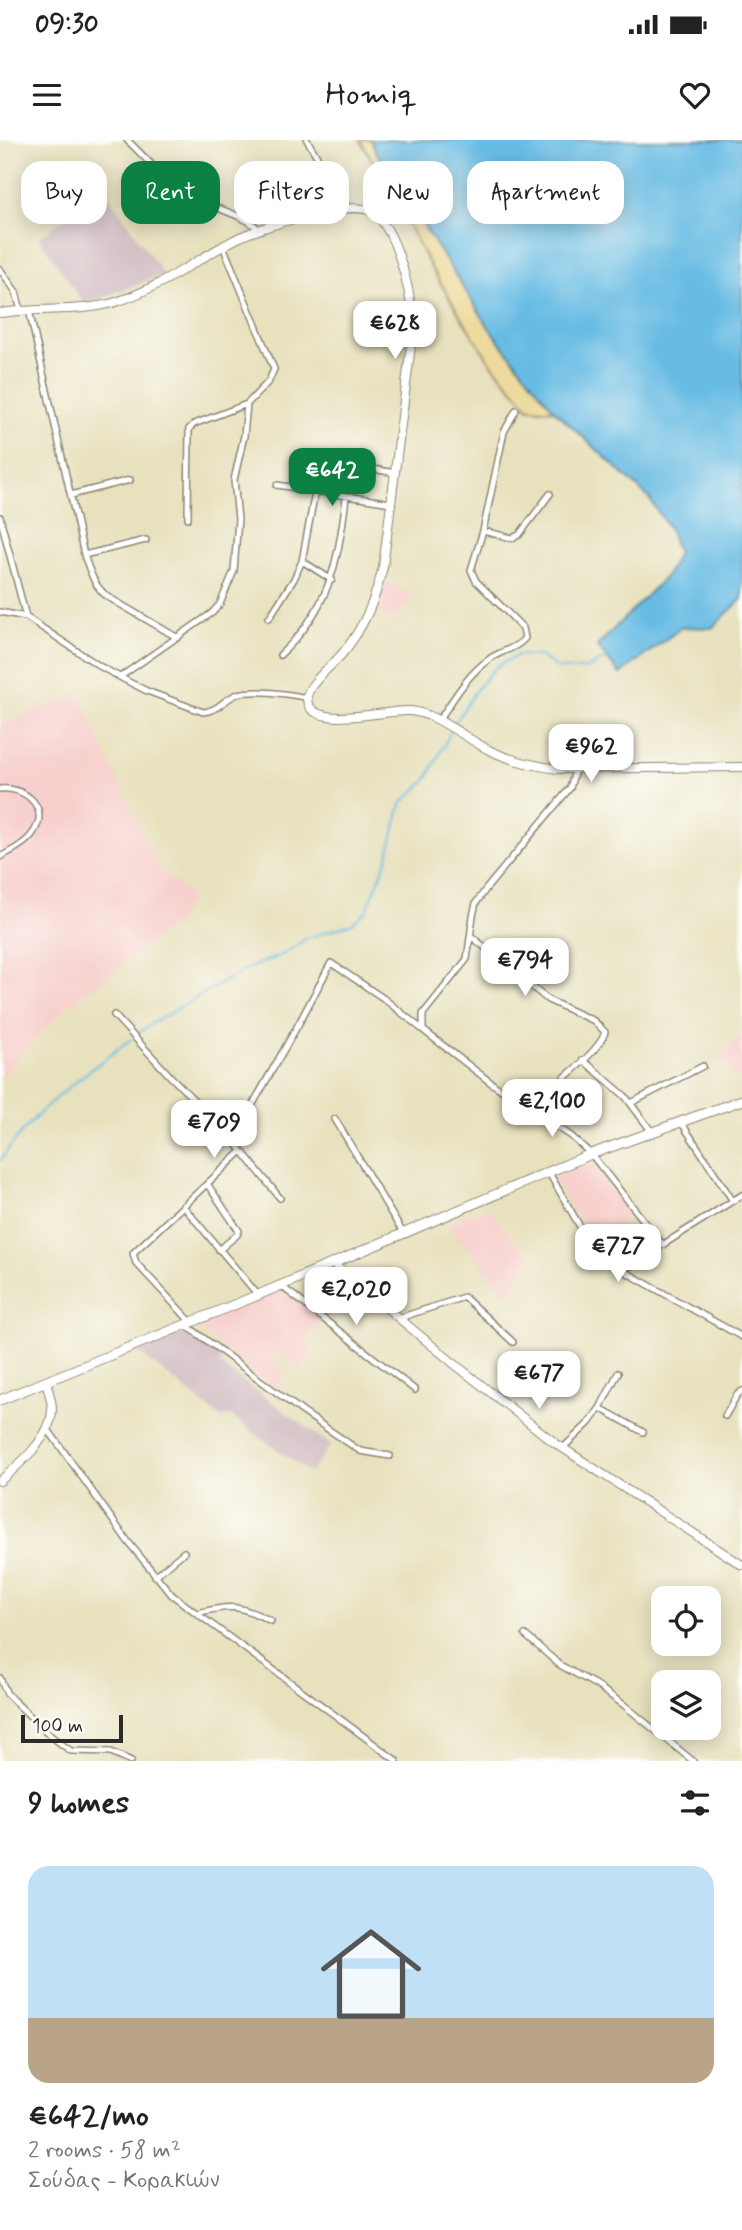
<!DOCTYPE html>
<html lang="en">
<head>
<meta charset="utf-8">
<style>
  :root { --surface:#fff; --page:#f2f2f2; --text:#222; --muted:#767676; --line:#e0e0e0; --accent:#0b8043 }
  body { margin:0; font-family:Mynerve,sans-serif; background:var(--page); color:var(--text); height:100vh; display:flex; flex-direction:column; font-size:26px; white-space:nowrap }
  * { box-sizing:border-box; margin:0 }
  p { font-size:23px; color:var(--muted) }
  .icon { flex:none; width:38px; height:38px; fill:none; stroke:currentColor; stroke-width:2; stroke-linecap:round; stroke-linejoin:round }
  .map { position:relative; height:1621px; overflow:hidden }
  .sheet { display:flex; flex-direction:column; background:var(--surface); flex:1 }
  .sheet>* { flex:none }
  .banner { position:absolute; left:21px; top:21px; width:700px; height:63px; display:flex; gap:14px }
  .fabs { position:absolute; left:651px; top:1446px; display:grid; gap:14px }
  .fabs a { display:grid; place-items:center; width:70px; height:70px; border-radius:14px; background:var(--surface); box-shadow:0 4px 18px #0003; font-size:35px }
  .scale { position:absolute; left:21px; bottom:18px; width:102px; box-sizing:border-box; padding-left:7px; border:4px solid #2b2b2b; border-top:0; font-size:19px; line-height:24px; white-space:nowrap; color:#2b2b2b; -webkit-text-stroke:5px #fdfcf7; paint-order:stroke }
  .price { position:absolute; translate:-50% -60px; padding:0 16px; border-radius:14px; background:#fff; color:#222; font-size:23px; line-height:46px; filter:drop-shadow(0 2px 4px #0008) }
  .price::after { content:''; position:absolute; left:50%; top:42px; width:21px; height:16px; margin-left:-10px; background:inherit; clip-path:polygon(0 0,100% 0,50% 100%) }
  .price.active { background:var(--accent); color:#fff }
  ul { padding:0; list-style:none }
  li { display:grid; align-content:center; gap:14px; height:371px; padding:0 28px }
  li+li { border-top:2px solid var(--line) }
  li span { display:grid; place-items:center; height:217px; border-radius:21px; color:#555 }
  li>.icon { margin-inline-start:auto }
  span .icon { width:126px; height:126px; fill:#fffc; stroke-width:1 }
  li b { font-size:30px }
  h2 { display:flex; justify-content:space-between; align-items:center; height:84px; padding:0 28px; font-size:30px }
  .chip { padding:0 24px; border-radius:21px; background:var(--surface); box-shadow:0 4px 18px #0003; font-size:24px; line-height:63px }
  .chip.active { background:var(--accent); color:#fff }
  .status { display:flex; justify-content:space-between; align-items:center; height:49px; padding:0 35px; background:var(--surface); direction:ltr }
  .status svg { height:19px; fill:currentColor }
  header { display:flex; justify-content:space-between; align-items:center; height:91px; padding:0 28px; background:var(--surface); font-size:32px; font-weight:600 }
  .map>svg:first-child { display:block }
  .built { fill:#f7d0cd }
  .industrial { fill:#d2bec3 }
  .sand { fill:#eeda9e; stroke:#8c8264; stroke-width:2 }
  .water { fill:#67bce4; stroke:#497488; stroke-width:2 }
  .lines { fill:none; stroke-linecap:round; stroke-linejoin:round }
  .stream { stroke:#67bce4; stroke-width:2 }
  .street-casing { stroke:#8a8674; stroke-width:8 }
  .secondary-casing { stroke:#8a8674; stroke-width:10 }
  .primary-casing { stroke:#8a8674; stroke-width:11 }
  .street { stroke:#fff; stroke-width:5 }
  .secondary { stroke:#fff; stroke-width:8 }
  .primary { stroke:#fff; stroke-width:9 }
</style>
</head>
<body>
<div class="status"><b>09:30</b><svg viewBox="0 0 49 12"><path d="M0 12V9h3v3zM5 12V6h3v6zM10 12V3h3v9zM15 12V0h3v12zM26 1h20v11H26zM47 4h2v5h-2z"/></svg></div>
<header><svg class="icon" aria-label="menu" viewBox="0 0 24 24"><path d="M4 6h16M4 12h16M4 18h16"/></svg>Homiq<svg class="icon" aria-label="heart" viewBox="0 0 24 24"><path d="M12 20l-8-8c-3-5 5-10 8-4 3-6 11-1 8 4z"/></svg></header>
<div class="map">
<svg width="742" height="1621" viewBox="0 0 742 1621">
  <rect width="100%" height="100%" fill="#fdfcf7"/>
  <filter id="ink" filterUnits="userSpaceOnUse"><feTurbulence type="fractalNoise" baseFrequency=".0143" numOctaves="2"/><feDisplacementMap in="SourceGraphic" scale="14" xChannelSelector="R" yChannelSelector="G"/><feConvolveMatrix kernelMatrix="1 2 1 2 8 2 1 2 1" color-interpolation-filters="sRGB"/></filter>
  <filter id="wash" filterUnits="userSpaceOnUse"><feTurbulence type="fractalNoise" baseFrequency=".00686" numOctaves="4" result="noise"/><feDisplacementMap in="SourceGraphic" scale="28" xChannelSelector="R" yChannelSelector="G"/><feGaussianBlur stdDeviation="1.57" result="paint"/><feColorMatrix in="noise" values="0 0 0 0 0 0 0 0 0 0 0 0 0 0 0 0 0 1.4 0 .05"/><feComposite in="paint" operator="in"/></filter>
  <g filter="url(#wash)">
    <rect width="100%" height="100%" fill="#e8e1be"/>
    <path class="built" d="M388 441 413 457 394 480 374 472Z
      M78 554 159 729 193 756 177 782 63 870 0 937V585Z
      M742 895V941L718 917Z
      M591 1022 631 1074 595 1107 551 1037Z
      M487 1067 530 1119 507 1156 447 1083Z
      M282 1149 322 1180 304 1199 313 1213 298 1230 277 1213 272 1222 283 1234 278 1251 191 1184Z"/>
    <path class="industrial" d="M104 49 164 135 84 164 39 98Z
      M188 1190 223 1218 219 1224 331 1305 310 1333 231 1276 220 1277 138 1212Z"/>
    <path class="sand" d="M360 0H371L376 10 492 192 554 270 529 268 490 222 466 185 431 128 394 58 382 53 386 43Z"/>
    <path class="water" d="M371 0H742V459L712 488 682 487 620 534 597 506 666 436 678 414 669 388 648 357 554 270 492 192 375 10Z"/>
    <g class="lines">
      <path class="stream" d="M453 586 477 548 497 526 518 515 540 516 558 529H585L607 518
        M136 895 153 883 246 829 284 814 307 798 351 784 366 772 387 720 401 664 426 641 451 591
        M0 1021C33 970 84 935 131 899"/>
    </g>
  </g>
  <g filter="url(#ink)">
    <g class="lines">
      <defs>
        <path id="street" d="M127 0C147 19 167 43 192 57 213 69 242 73 260 90
          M307 0 348 68
          M0 129 16 152 21 171
          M29 170 84 415C90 431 94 447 108 457L178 498
          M311 318 395 333
          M277 345 391 363
          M71 355 130 340
          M0 377 26 477 101 527 129 542 147 551 203 572C218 571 225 558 238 554 254 549 291 554 307 558
          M188 378 189 289 194 284 247 264
          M483 391 512 398 519 395 550 354
          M84 415 146 400
          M302 421 332 440
          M0 472 26 477
          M269 478 294 439 302 421 315 352
          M280 515C329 470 339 421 346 357
          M120 537 212 473 220 464 234 431 238 379 234 340 244 296 247 264 269 241 274 229 223 106
          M439 580C453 560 467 535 488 520 499 511 517 509 525 498L523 488 476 441 471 430 483 391 504 292 516 270
          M575 630 570 648 486 749 476 763 473 776 467 819 423 874V890L494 945 571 996 591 1014 663 1105
          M0 649C23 646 49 666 35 690 28 703 13 710 0 717
          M471 796 548 860 594 881 605 892C599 914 547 951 528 967
          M114 875 171 937 233 999
          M583 920 625 956 652 992
          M631 963 703 926
          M335 979 403 1093
          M681 982 733 1061
          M242 1011 280 1058
          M549 1033 590 1104 606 1121 742 1197
          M208 1045 239 1091 237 1095 219 1110
          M184 1067 258 1155
          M621 1131 742 1055
          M280 1145 415 1250
          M399 1178 464 1157 513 1202
          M191 1182 136 1123 133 1113 242 1011 233 999 298 885 331 823 383 858 423 890
          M186 1185 303 1272 360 1311 390 1316
          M600 1268 643 1292
          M725 1276 737 1255 742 1251
          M47 1288 129 1403 172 1455 397 1621
          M563 1308 589 1283 600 1268 618 1233
          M155 1436 184 1412
          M197 1473C232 1464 239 1465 271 1481
          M525 1495 560 1525 596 1545 624 1565 693 1621
          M0 1538 7 1554 13 1560 52 1597 71 1611 111 1612 131 1621"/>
        <path id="secondary" d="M0 173C38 167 79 173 116 162 160 148 194 121 234 100 257 88 351 58 372 72 396 87 411 152 412 179 413 188 411 197 411 205L383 427C375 460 364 488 342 514 333 525 306 545 307 559 309 592 388 569 410 571 437 573 466 599 491 611 512 621 535 626 558 629L742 627
          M332 1123 452 1222 555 1303 742 1425
          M0 1341C20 1324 52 1297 52 1269 52 1260 48 1250 46 1241"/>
        <path id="primary" d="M0 1260 251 1158 591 1014 742 960"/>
      </defs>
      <use href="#street" class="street-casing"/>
      <use href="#secondary" class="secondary-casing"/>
      <use href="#primary" class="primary-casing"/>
      <use href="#street" class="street"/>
      <use href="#secondary" class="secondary"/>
      <use href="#primary" class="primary"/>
    </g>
  </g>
</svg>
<div class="fabs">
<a><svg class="icon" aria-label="locate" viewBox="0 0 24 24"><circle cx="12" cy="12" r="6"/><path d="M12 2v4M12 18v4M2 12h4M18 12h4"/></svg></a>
<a><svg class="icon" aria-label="layers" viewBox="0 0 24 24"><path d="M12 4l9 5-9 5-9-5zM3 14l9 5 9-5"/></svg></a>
</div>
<div class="scale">100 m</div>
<b class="price" style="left:395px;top:221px">€628</b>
<b class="price active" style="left:332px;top:368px">€642</b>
<b class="price" style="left:591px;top:644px">€962</b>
<b class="price" style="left:525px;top:858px">€794</b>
<b class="price" style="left:552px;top:999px">€2,100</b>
<b class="price" style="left:214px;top:1020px">€709</b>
<b class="price" style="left:618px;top:1144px">€727</b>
<b class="price" style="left:356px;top:1187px">€2,020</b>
<b class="price" style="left:539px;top:1271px">€677</b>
<div class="banner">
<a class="chip">Buy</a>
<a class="chip active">Rent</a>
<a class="chip">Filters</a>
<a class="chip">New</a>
<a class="chip">Apartment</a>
</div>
</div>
<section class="sheet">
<h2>9 homes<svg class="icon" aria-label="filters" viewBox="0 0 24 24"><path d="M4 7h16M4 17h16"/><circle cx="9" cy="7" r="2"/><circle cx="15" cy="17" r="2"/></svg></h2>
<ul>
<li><span style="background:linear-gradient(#bfe0f5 70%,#b9a48a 0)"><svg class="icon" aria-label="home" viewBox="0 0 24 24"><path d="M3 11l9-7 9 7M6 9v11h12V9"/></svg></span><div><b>€642/mo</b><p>2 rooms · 58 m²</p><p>Σούδας - Κορακιών</p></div></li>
</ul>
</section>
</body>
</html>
